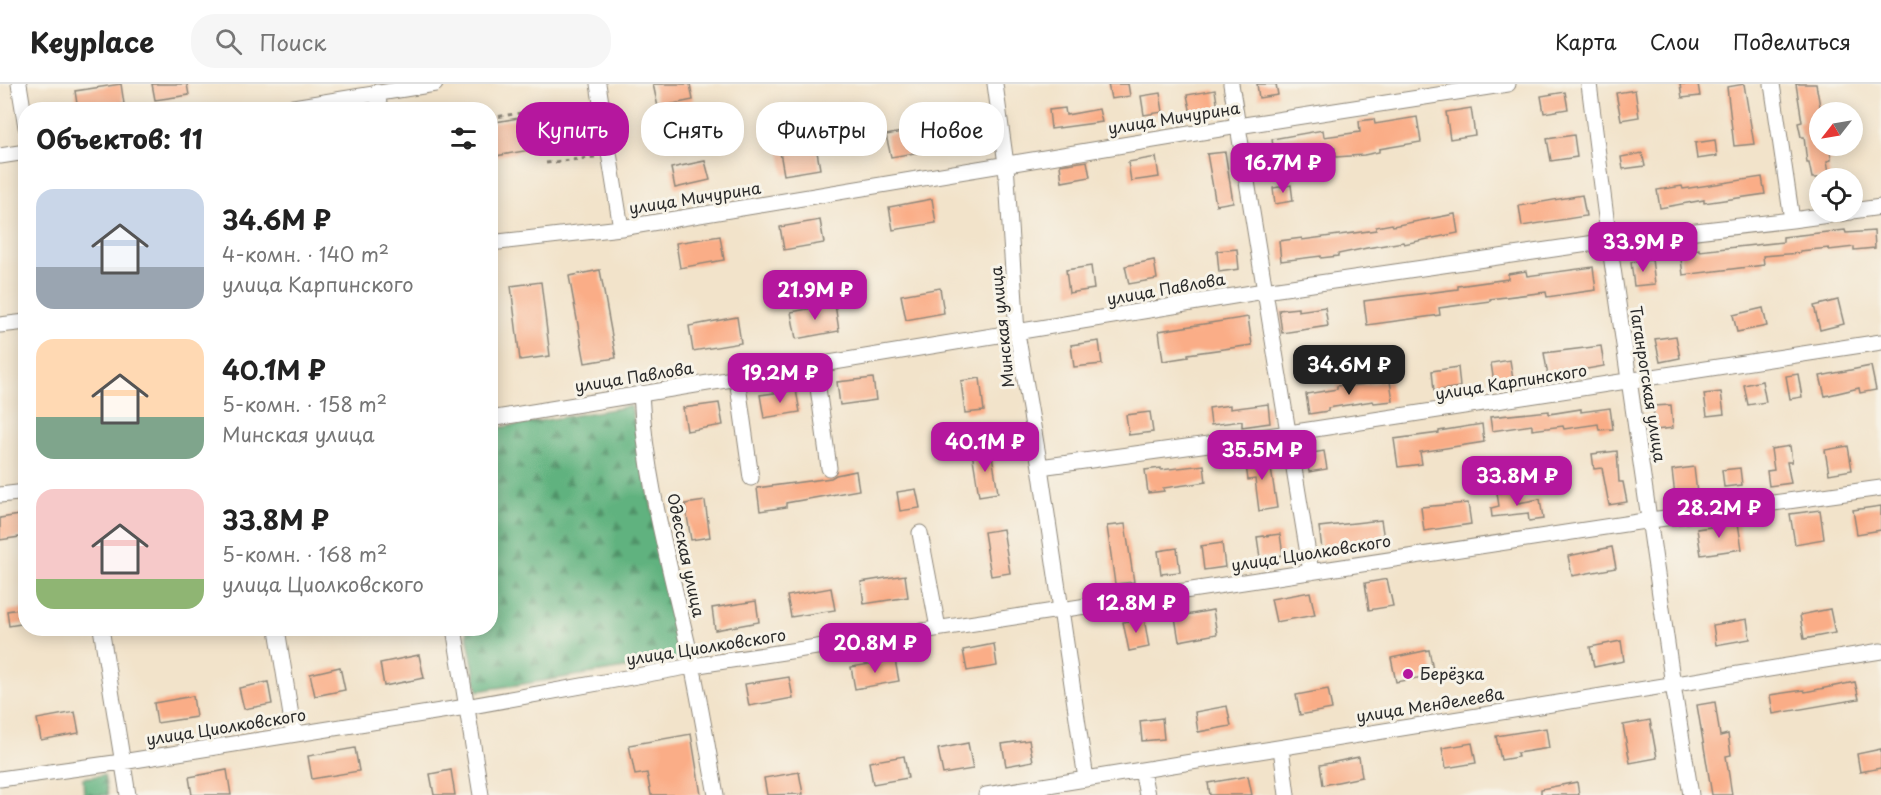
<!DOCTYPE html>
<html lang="ru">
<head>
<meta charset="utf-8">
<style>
  :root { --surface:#fff; --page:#f6f6f6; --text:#222; --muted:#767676; --line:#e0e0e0; --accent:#b5179e }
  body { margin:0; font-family:"Playpen Sans",sans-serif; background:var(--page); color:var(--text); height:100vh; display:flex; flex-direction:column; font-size:22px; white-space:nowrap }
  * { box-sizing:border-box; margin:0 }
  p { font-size:20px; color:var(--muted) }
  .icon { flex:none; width:33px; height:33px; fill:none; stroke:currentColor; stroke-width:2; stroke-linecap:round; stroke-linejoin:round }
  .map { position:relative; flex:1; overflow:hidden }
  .sheet { position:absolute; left:18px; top:18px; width:480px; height:534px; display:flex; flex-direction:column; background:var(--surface); border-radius:24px; box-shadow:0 3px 15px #0003 }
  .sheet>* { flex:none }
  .top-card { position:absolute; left:516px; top:18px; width:570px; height:54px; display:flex; gap:12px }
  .needle { width:39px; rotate:239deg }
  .tools { position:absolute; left:1809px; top:18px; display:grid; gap:12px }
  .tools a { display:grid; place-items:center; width:54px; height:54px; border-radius:50%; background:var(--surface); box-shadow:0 3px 15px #0003; font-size:30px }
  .price { position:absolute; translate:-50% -51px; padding:0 14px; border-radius:12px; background:var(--accent); color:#fff; font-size:20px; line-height:39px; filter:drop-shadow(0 2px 3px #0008) }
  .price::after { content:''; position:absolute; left:50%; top:36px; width:18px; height:14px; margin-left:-9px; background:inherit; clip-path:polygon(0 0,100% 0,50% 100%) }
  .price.selected { background:#222; color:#fff }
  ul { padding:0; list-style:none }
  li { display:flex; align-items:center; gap:18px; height:150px; padding:0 18px }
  li span { display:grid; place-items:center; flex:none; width:168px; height:120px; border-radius:18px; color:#555 }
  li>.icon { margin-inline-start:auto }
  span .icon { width:72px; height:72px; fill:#fffc; stroke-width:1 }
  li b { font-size:26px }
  h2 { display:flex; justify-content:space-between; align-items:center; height:72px; padding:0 18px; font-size:26px }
  .tag { padding:0 21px; border-radius:24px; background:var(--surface); box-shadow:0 3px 15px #0003; font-size:21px; line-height:54px }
  .tag.selected { background:var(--accent); color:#fff }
  header { display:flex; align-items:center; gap:36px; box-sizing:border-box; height:84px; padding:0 30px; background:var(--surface); border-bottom:2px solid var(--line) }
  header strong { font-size:28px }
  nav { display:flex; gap:33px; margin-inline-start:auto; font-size:21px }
  .search { width:420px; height:54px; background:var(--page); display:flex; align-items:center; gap:15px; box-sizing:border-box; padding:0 21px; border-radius:24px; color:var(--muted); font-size:22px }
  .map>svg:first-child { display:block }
  .forest { fill:url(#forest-firs); stroke:#466e55; stroke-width:1.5 }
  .building { fill:#faad87 }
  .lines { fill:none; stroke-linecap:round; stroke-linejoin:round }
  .minor-casing { stroke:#8e877a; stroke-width:17 }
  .path { stroke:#8e877a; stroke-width:3; stroke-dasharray:4.5 4.5; stroke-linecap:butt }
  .minor { stroke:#fff; stroke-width:15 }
  .poi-dot { fill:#b5179e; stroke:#f7f3e8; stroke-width:2 }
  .labels { text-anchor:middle; stroke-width:6; stroke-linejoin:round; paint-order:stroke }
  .street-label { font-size:16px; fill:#2b2b2b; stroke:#f7f3e8 }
  .poi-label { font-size:16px; fill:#2b2b2b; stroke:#f7f3e8; text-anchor:start }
</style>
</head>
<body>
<header>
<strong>Keyplace</strong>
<div class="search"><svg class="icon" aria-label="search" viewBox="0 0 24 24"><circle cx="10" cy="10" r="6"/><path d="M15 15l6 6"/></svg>Поиск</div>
<nav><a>Карта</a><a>Слои</a><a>Поделиться</a></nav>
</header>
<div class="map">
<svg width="1881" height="711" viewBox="0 0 1881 711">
  <defs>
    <pattern id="forest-firs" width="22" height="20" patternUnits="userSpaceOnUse" patternTransform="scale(1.5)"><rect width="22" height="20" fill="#60b27f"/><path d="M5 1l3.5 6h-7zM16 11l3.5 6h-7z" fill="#4f9168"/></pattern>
  </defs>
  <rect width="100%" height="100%" fill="#f7f3e8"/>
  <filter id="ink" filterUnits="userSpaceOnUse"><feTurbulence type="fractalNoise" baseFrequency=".0167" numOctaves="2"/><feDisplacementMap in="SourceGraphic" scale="12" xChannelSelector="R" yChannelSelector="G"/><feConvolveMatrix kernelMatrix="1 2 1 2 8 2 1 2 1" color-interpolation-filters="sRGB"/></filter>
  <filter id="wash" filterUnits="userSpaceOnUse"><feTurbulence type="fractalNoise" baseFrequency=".008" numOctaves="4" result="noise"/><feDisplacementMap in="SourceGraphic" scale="24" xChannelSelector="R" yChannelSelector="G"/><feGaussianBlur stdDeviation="1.35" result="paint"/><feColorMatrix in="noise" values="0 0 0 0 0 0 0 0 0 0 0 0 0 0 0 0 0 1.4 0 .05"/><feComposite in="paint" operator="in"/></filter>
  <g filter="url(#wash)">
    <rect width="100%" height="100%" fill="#f2e3ca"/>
    <path class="forest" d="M631 322 683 575 478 607 466 545 490 544 491 345Z
      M104 691 108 711H84L83 694Z"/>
    <g id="blocks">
      <path class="building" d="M121 0 124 20 78 26 75 7Z
        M152 0H187L189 11 155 16Z
        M653 0H690L693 16 658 23Z
        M1108 0H1128L1130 12 1111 15Z
        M1257 0H1276L1278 11 1259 14Z
        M1680 0H1698L1700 12 1682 14Z
        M1744 0 1754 60 1734 62 1727 3Z
        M1796 0H1816L1820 22V63L1830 62 1831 76 1827 77 1830 94H1812L1809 79H1807L1804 53H1801L1798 39 1802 38Z
        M1215 6 1218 25 1191 30 1187 11Z
        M1635 6 1639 33 1621 36 1616 9Z
        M1565 8 1568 25 1544 29 1541 12Z
        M1160 9 1163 28 1144 31 1141 12Z
        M1065 24 1066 31 1099 25 1102 38 1051 45 1049 26Z
        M1471 24 1475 51 1450 55 1446 28Z
        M530 32 536 65 490 73V39Z
        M1417 33 1421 58 1379 65V68L1364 71 1336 73 1335 64 1290 71V74L1275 76 1272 55 1323 46 1324 53 1360 48 1359 37 1374 35 1375 40Z
        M984 40 988 63 963 67 960 44Z
        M917 45 921 68 891 73 886 51Z
        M1574 51 1577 73 1551 77 1547 55Z
        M1715 56 1717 72 1697 75 1695 59Z
        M816 62 820 85 784 91 780 68Z
        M1225 68 1233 118 1216 121 1207 70Z
        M1642 69 1645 82 1623 85 1621 73Z
        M1156 73 1159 93 1131 97 1128 78Z
        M705 77 710 96 675 104 671 84Z
        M1087 77 1090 93 1062 98 1060 81Z
        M1762 93 1765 110 1704 119V116L1660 124 1657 106 1682 102 1683 105Z
        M1291 101 1293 117 1275 120 1273 104Z
        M1582 111 1586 132 1522 142 1519 122Z
        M932 115 936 139 893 146 889 123Z
        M1455 130 1458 149 1404 160 1403 158 1367 164 1338 170V172L1321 174V172L1281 177 1279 157 1302 154V156L1376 146V143L1392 140 1393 142Z
        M820 136 824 159 784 166 780 143Z
        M1845 146 1846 149 1874 147 1875 164 1854 166V163L1829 166V164L1800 167V169L1763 172 1764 181 1683 191 1680 167 1699 165V167L1783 158V153Z
        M720 152 724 176 680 184 676 159Z
        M1237 165 1239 185 1219 188 1217 167Z
        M1652 175 1655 200 1634 202 1631 178Z
        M1154 176 1157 195 1129 200 1125 182Z
        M1091 182 1094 205 1069 209 1066 186Z
        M1593 183 1596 206 1547 213 1546 208 1490 215V217L1439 224 1440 231 1367 241 1364 217 1458 205V202L1508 195V190L1526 187 1527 192Z
        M600 186 616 274 585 279 569 192Z
        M541 198 550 272 520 276 511 202Z
        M940 204 944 229 906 236 901 211Z
        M1838 216 1844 240 1820 246 1814 222Z
        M835 220 839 247 796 255 791 228Z
        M1325 223 1328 242 1282 249 1279 226 1298 224V227Z
        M1763 224 1767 242 1737 248 1733 231Z
        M737 233 741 259 693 267 689 242Z
        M1248 233 1252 261 1188 270V273L1163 277 1159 247Z
        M1676 252 1680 274 1660 278 1655 255Z
        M1099 257 1102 280 1074 283 1071 261Z
        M1601 262 1604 282 1548 292 1544 269Z
        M1510 276 1513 296 1494 299 1491 279Z
        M1871 282 1876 306 1860 309 1859 304 1825 312 1820 292Z
        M1458 283 1460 303 1434 307 1432 287Z
        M1798 290 1802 313 1790 315 1786 292Z
        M873 294 876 316 840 321 837 298Z
        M980 294 984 327 965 329 961 297Z
        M1390 297 1393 317 1374 319 1373 317 1328 324V327L1309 330 1306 310 1337 305V302L1352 299V302Z
        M1762 297 1766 318 1748 321 1744 301Z
        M796 306 800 328 764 334 760 311Z
        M1721 308 1724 330 1707 332 1704 310Z
        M719 319 723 341 687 347 683 324Z
        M1268 320 1270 339 1242 343V337L1211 341 1209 324 1230 321V325Z
        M1671 321 1673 344 1655 346 1653 322Z
        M1610 324 1613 345 1599 346 1598 340 1564 345 1563 342 1532 346V341L1492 347 1490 333 1549 327V330L1581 325V328Z
        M1150 328 1153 348 1129 351 1126 331Z
        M1482 340 1484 358 1420 368 1422 380 1398 383 1394 355 1439 349V347Z
        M1790 362 1792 378H1787L1791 399 1769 402 1767 387 1774 386 1771 365Z
        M1848 362 1852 386 1829 390 1825 366Z
        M991 365 998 409 979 412 972 368Z
        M1324 367 1327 385 1309 388 1306 370Z
        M1617 367 1619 398H1623L1627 418 1609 421 1602 384 1594 385 1592 370Z
        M1269 371 1277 424 1259 427 1255 395 1248 396 1245 374Z
        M1204 381 1206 398 1163 404 1164 407 1148 409 1145 386 1161 384V386Z
        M1694 383 1697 409 1675 412 1672 386Z
        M1740 384 1742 401 1724 403 1722 386Z
        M856 387 859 406 786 419V423L760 427 757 404 831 394 836 391Z
        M916 405 920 424 900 427 897 408Z
        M1516 406 1518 419 1540 415 1543 435 1529 437 1528 429 1492 433 1491 424 1499 422 1497 409Z
        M705 417 710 453 691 456 685 420Z
        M1468 419 1471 440 1424 447 1421 423Z
        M1881 422V446L1857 450 1853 426Z
        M1820 426 1824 455 1795 460 1790 430Z
        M26 430V452L0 456V434Z
        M1381 436 1384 455 1344 460 1345 462 1322 465 1319 443Z
        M1738 439 1742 465 1701 471 1697 445Z
        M1125 440 1134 498 1115 500 1107 442Z
        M1003 445 1010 489 991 492 984 448Z
        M1280 450 1283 471 1260 474 1257 453Z
        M1222 459 1225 483 1204 486 1201 462Z
        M1612 463 1616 484 1572 492 1568 472Z
        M1177 464 1180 488 1161 490 1158 467Z
        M905 491 908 513 864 520 861 498Z
        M1387 495 1393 522 1369 526 1365 499Z
        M831 504 835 526 791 533 787 512Z
        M1310 508 1315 531 1276 538 1271 515Z
        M756 517 759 538 715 546 712 524Z
        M26 524V539L9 542 7 527Z
        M1830 525 1835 549 1804 555 1800 531Z
        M1213 526 1217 550 1179 557 1175 533Z
        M1144 534 1149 563 1129 567 1123 538Z
        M1747 535 1750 555 1716 561 1713 541Z
        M1621 557 1624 577 1594 583 1590 563Z
        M994 560 997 582 967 587 963 566Z
        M1429 566 1434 591 1396 598 1391 574Z
        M419 571 424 594 384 602 380 579Z
        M895 576 899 597 855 605 851 583Z
        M340 583 345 606 315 612 310 590Z
        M789 593 793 614 749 622 745 600Z
        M268 598 272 620 244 625 239 604Z
        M1855 598 1859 615 1773 630 1770 611 1804 606 1805 608Z
        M1328 605 1332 625 1300 631 1296 611Z
        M193 612 196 633 157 639 154 619Z
        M1715 618 1720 652 1728 650 1731 671 1726 672 1732 711H1712L1697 621Z
        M1227 622 1231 642 1198 648 1195 628Z
        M75 628 79 649 41 656 37 635Z
        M1162 634 1164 655 1142 657 1140 637Z
        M1650 636 1657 674 1630 679 1623 641Z
        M1546 644 1549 664 1517 669 1518 673 1501 676 1496 652Z
        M691 650 701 711H651L647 689 635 691 629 661Z
        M1029 656 1033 677 1006 682 1002 660Z
        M968 659 973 685 943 690 938 665Z
        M1472 659 1476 679 1446 684 1442 664Z
        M355 664 359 687 312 695 308 672Z
        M1881 665V684L1860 688 1857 670Z
        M904 672 908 694 873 700 869 678Z
        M1359 673 1362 693 1323 701 1320 681Z
        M227 686 231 711H192L189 693Z
        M451 686 455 711H434L430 690Z
        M799 688 803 710 767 711 764 694Z
        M1248 692 1252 711H1210L1208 699Z
        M1577 698 1579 711H1541V705Z"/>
    </g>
  </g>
  <g filter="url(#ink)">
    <use href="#blocks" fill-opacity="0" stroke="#8e877a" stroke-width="1.5"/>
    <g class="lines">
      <defs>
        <path id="minor" d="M19 0 26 43
          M598 0 621 144
          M995 0 1006 80 1017 249 1040 383 1086 695
          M1231 0 1311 488
          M1589 0 1609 157 1673 601 1691 711
          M1772 0 1792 136
          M377 8 380 26
          M275 26 435 0
          M0 72 26 68
          M1852 127 1881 123
          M490 159 621 144 1238 42 1508 0
          M0 241 26 238
          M815 282 829 384
          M737 294 751 394
          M641 309C645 395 669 479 688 562 699 611 707 661 716 711
          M490 335 1264 207 1609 157 1792 136 1851 128
          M1040 383 1289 349 1881 258
          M0 411 26 408
          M920 449 938 544
          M101 544 128 711
          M454 544 481 711
          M277 545 294 650
          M1281 664 1287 711
          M1142 686 1147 711
          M0 695 122 678 466 623 692 582 1651 436 1881 404
          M986 711 1881 567"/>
      </defs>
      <use href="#minor" class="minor-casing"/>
      <path class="path" d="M490 34 539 26
        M546 79 595 73"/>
      <use href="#minor" class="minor"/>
    </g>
  </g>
  <circle class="poi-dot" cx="1408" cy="590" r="6"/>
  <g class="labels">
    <g class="street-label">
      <text transform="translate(1174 34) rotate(-9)" y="6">улица Мичурина</text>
      <text transform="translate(695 114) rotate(-9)" y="6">улица Мичурина</text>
      <text transform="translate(1166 205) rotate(-10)" y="6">улица Павлова</text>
      <text transform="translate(1002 243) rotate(-96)" y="6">Минская улица</text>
      <text transform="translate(634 293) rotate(-9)" y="6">улица Павлова</text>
      <text transform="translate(1511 298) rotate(-9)" y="6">улица Карпинского</text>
      <text transform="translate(1648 300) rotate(81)" y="6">Таганрогская улица</text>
      <text transform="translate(1311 469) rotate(-9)" y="6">улица Циолковского</text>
      <text transform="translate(686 471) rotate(78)" y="6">Одесская улица</text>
      <text transform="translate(706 563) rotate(-9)" y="6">улица Циолковского</text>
      <text transform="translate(1430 621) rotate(-9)" y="6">улица Менделеева</text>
      <text transform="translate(226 643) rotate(-9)" y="6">улица Циолковского</text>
    </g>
    <g class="poi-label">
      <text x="1420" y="596">Берёзка</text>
    </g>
  </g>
</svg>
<div class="tools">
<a><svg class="needle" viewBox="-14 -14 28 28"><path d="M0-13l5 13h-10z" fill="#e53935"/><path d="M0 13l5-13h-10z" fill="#767676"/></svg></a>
<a><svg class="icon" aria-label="locate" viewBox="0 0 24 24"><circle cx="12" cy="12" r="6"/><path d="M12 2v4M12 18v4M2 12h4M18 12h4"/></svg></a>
</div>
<b class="price" style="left:1283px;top:110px">16.7M ₽</b>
<b class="price" style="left:1643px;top:189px">33.9M ₽</b>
<b class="price" style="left:815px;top:237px">21.9M ₽</b>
<b class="price selected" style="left:1349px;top:312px">34.6M ₽</b>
<b class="price" style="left:780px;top:320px">19.2M ₽</b>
<b class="price" style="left:985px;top:389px">40.1M ₽</b>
<b class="price" style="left:1262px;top:397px">35.5M ₽</b>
<b class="price" style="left:1517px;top:423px">33.8M ₽</b>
<b class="price" style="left:1719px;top:455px">28.2M ₽</b>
<b class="price" style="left:1136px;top:550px">12.8M ₽</b>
<b class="price" style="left:875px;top:590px">20.8M ₽</b>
<div class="top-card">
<a class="tag selected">Купить</a>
<a class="tag">Снять</a>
<a class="tag">Фильтры</a>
<a class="tag">Новое</a>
</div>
<section class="sheet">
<h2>Объектов: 11<svg class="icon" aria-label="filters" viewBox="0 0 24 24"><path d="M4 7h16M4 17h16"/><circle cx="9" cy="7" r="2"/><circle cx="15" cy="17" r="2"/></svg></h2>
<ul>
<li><span style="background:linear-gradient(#c9d6e8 65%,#9aa5b1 0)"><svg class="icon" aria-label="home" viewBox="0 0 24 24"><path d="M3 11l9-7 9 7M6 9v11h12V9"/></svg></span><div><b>34.6M ₽</b><p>4-комн. · 140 m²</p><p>улица Карпинского</p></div></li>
<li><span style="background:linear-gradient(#ffd9b3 65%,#7fa58c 0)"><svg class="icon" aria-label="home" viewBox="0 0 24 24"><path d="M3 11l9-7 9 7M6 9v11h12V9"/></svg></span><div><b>40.1M ₽</b><p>5-комн. · 158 m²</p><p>Минская улица</p></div></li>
<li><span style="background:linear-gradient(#f6c9c9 75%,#8fb573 0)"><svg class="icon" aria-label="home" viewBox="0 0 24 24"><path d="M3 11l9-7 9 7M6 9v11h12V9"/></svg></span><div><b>33.8M ₽</b><p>5-комн. · 168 m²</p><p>улица Циолковского</p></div></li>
</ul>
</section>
</div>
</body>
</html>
